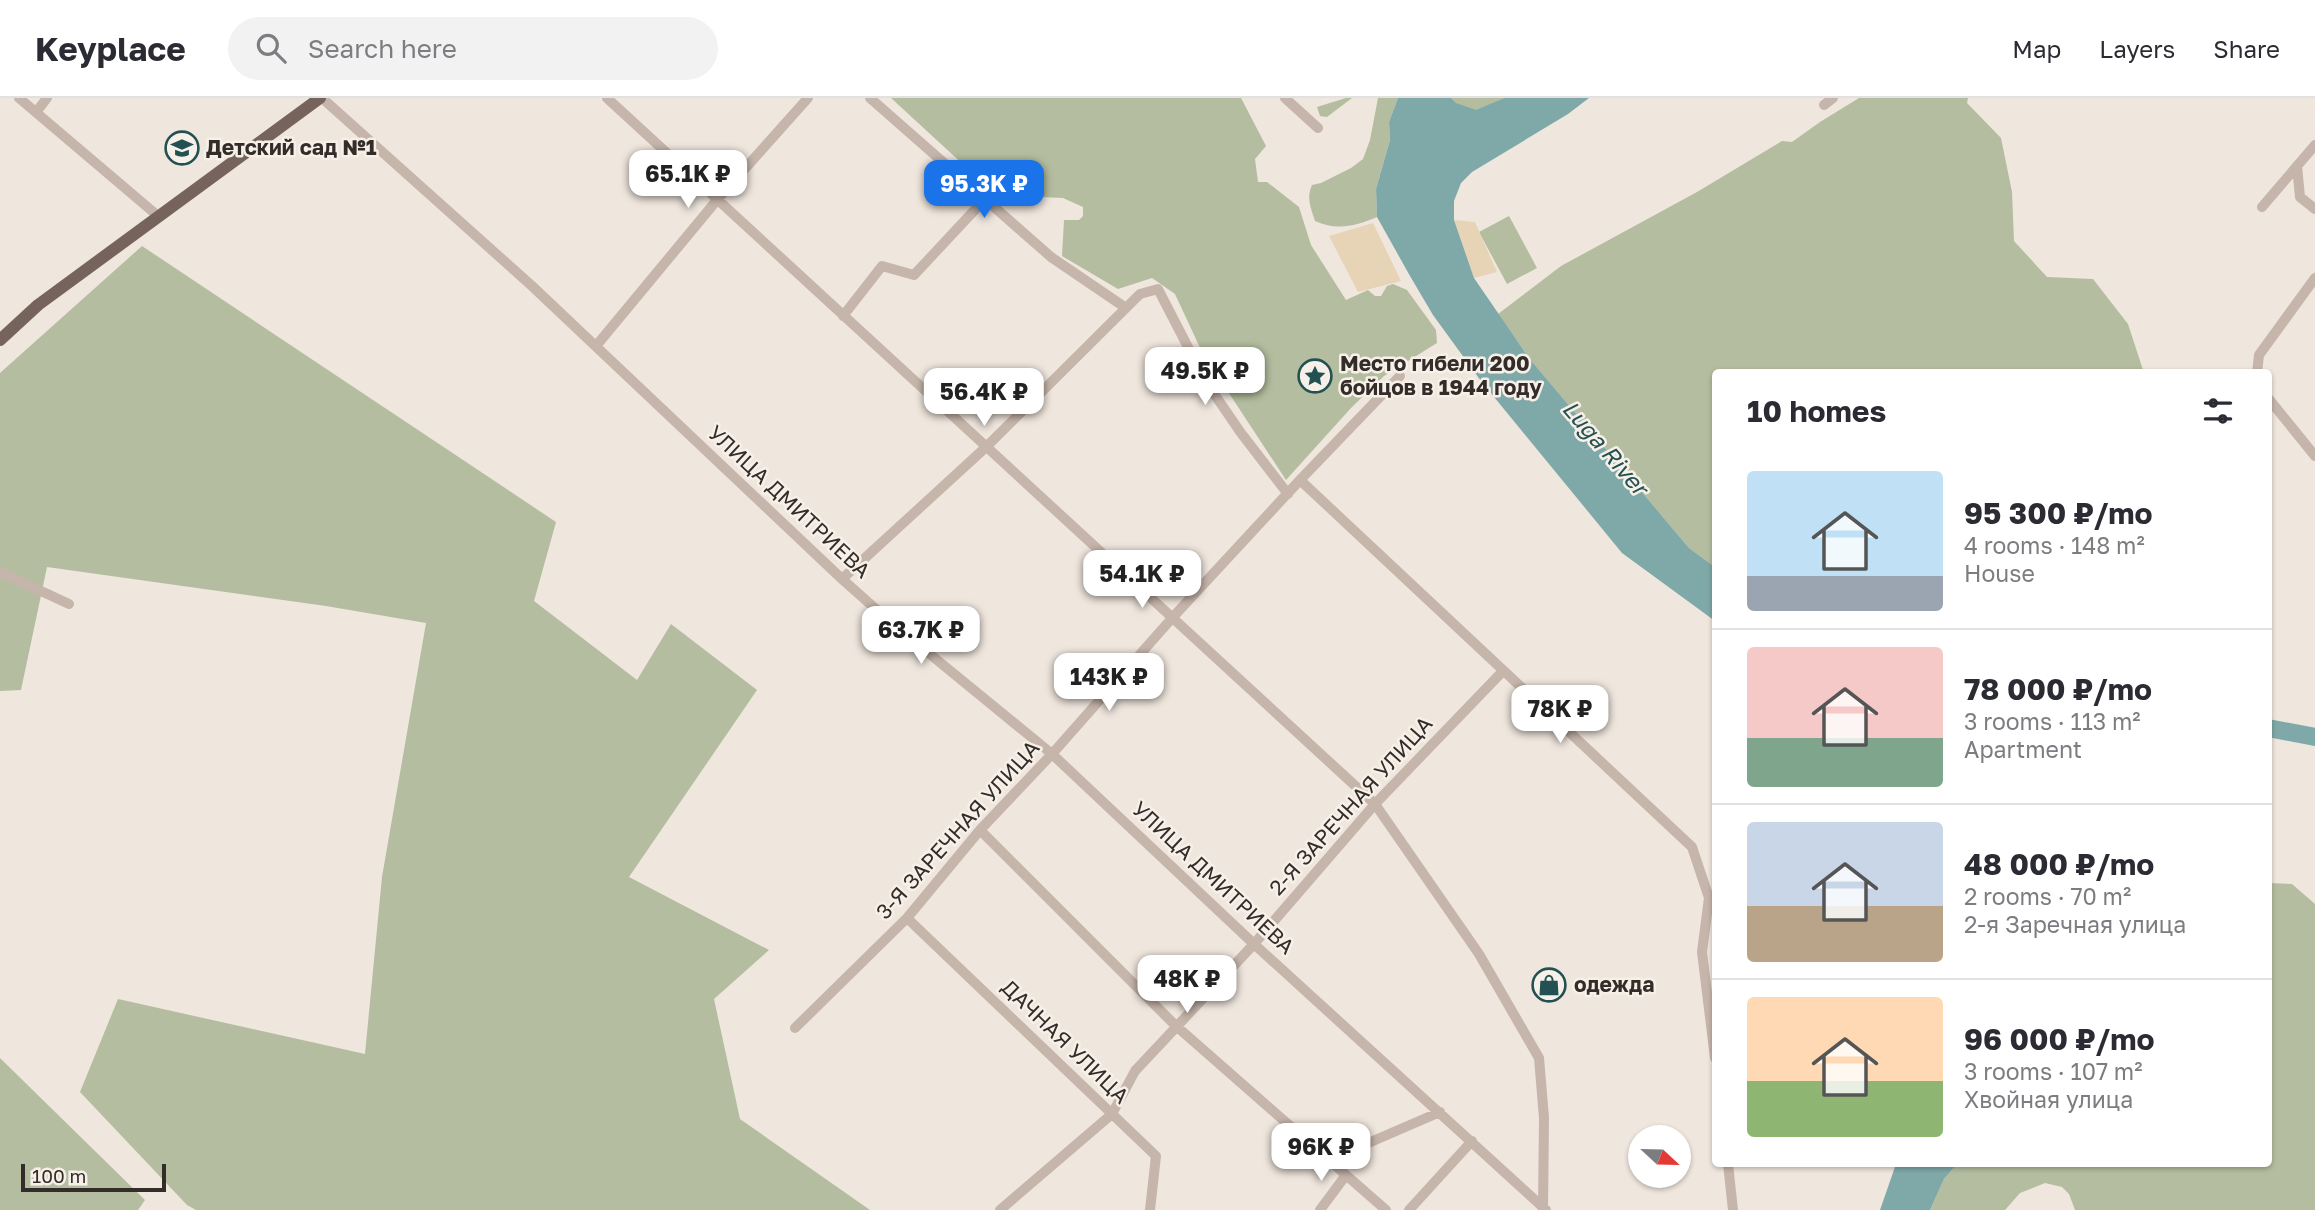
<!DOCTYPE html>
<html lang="en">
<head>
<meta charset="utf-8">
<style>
  :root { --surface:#fff; --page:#f2f2f3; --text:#2b2b33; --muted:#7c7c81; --line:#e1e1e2; --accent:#1a73e8 }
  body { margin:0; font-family:"Golos Text",sans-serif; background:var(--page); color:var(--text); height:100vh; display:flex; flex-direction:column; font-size:26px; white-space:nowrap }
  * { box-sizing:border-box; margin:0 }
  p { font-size:23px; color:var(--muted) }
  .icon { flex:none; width:38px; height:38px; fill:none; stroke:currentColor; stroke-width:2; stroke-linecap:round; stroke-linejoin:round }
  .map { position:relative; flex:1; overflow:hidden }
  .panel { position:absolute; left:1712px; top:271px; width:560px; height:798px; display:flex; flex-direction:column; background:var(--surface); border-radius:7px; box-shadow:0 2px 5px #0004 }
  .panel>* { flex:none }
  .needle { width:46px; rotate:112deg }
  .tools { position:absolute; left:1628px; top:1027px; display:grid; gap:14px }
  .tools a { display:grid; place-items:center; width:63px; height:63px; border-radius:50%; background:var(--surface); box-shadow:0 2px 5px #0004; font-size:35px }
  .scale { position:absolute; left:21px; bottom:18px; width:145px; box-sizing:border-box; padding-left:7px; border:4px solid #342c29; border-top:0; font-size:19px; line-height:24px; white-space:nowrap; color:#342c29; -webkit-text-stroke:5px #f7f0e9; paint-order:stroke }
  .price { position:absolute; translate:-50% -60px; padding:0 16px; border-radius:14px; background:#fff; color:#222; font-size:23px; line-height:46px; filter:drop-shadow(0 2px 4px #0008) }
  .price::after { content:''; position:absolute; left:50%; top:42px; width:21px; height:16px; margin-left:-10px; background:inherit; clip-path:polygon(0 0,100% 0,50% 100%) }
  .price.active { background:var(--accent); color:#fff }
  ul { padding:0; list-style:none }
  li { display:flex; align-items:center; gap:21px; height:175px; padding:0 35px }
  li+li { border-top:2px solid var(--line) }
  li span { display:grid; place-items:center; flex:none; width:196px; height:140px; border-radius:7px; color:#555 }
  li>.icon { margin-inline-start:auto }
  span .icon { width:84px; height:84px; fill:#fffc; stroke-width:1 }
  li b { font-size:30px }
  h2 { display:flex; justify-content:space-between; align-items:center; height:84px; padding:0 35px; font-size:30px }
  header { display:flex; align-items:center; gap:42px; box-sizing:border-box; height:98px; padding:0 35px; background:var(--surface); border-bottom:2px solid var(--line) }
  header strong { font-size:33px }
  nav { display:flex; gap:38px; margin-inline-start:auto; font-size:24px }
  .search { width:490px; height:63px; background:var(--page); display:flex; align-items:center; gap:18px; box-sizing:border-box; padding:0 24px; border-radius:38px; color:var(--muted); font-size:26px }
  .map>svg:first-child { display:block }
  .green { fill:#b4bd9f }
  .sand { fill:#e7d4b7 }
  .water { fill:#7fa9a8 }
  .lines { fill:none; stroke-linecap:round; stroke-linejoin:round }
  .river { stroke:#7fa9a8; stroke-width:18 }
  .minor { stroke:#c6b5aa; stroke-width:10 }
  .major { stroke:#75635c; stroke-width:12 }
  .labels { text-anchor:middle; stroke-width:5; stroke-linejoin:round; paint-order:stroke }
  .poi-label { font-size:21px; font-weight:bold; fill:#342c29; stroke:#f7f0e9; text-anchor:start }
  .street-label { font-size:21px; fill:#342c29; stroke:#f7f0e9 }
  .water-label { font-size:23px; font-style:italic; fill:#235151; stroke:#f7f0e9 }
</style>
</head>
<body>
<header>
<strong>Keyplace</strong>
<div class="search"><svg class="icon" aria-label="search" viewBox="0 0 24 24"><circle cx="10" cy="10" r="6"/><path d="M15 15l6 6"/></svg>Search here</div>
<nav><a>Map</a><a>Layers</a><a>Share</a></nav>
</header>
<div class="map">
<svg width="2315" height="1112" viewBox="0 0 2315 1112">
  <rect width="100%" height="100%" fill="#efe6dd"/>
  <path class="green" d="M891 0H1241L1266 48 1255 61 1258 84H1267L1299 109 1311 147 1346 202 1368 192 1375 198H1381L1387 188 1393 186 1407 192 1436 232 1437 245 1384 278 1351 310 1286 382 1202 254 1175 196 1152 180 1118 191 1062 158 1064 122H1079L1083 118V109L1063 100 1040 99 1013 89 992 93Z
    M1346 0H1352L1327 19 1320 18 1317 9Z
    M1378 0H1398L1389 24 1390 42 1376 91 1377 119C1356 128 1337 133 1315 123 1311 110 1306 100 1312 87L1321 85 1351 70 1363 61 1370 42Z
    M1451 0H1504L1476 13 1455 5Z
    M1859 0H1968L1967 5 2001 40 2012 94 2014 143 2047 179 2093 181 2128 226 2144 275H1715V469L1689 450 1529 260 1498 216 1561 168 1697 94 1782 43 1792 44 1820 24Z
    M1509 118 1537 170 1507 186 1479 134Z
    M142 148 556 424 534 503 637 582 671 526 757 592 629 779 769 852 714 901 740 1021 870 1112H196L187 1107 80 994 118 901 365 956 382 779 426 525 326 508 47 469 21 592 0 593V275Z
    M2268 785 2292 786 2315 806V1112H2075L2069 1096 2062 1089 2045 1085 2020 1095 2005 1112H1930L1944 1081 1957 1066H2268Z
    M0 960 145 1102 138 1112H0Z"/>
  <path class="sand" d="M1454 122 1475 124 1497 174 1474 180Z
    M1373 125 1401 183 1358 194 1329 138Z"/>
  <path class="water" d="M1398 0H1451L1456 5 1476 12 1504 0H1589L1568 16 1472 74 1461 85 1454 103V122L1474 180 1529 260 1689 450 1715 469V523L1622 455 1481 283 1433 217 1410 178 1377 119 1376 91 1390 42 1389 24Z
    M1896 1066H1957L1944 1081 1930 1112H1880Z"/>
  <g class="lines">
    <path class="river" d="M2268 630 2315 639"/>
    <path class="minor" d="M19 0 158 118
      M322 0 532 188 842 481 887 521 1052 656 1254 846 1546 1112
      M607 0 1375 706 1479 856 1539 960 1544 1020 1543 1111
      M870 0 1051 159 1126 210
      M1285 0 1318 30
      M1824 7 1833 0
      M37 13 47 0
      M2297 68 2300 99 2315 111
      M2262 109 2315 47
      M843 218 882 168 914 177 984 102
      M596 248 717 102 808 0
      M2257 275 2259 257 2315 180
      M2268 300 2315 358
      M1300 382 1692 749 1709 800 1702 854 1715 960
      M0 474 69 506
      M842 481 985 350 1140 196 1158 191 1206 284 1241 335 1288 396
      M980 732 1175 927 1386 1112
      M907 820 1156 1058 1150 1112
      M795 930 907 820 980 732 1052 656 1173 519 1300 382 1400 278
      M1329 1062 1440 1014
      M1728 1066 1733 1112
      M1000 1112 1112 1016 1135 973 1254 846 1375 706 1503 573
      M1320 1112 1346 1077
      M1409 1112 1472 1043"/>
    <path class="major" d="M0 242 38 207 320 0"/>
  </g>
  <defs>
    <symbol id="school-ring" viewBox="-11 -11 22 22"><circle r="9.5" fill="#f7f0e9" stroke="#235151" stroke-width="1.5"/><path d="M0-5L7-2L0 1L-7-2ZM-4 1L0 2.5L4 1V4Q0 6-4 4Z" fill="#235151"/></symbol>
    <symbol id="sight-ring" viewBox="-11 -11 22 22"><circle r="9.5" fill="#f7f0e9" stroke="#235151" stroke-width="1.5"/><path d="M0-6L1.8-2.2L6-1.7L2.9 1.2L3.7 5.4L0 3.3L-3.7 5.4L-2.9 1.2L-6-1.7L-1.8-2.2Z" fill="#235151"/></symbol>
    <symbol id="shop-ring" viewBox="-11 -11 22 22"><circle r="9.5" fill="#f7f0e9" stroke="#235151" stroke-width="1.5"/><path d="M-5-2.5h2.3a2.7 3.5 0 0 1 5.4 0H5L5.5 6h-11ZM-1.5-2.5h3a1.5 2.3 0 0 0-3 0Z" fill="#235151"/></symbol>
  </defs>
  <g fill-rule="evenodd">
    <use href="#school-ring" x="163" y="31" width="38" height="38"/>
    <use href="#sight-ring" x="1296" y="259" width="38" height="38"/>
    <use href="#shop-ring" x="1530" y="868" width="38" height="38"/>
  </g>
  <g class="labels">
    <g class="poi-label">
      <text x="206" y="57">Детский сад №1</text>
      <text x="1340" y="273">Место гибели 200<tspan x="1340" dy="24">бойцов в 1944 году</tspan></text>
      <text x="1574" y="894">одежда</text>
    </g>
    <g class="street-label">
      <text transform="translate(789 404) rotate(43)" y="7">УЛИЦА ДМИТРИЕВА</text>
      <text transform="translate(1351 708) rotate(-48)" y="7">2-Я ЗАРЕЧНАЯ УЛИЦА</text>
      <text transform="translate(958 732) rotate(-48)" y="7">3-Я ЗАРЕЧНАЯ УЛИЦА</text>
      <text transform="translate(1213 780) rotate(43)" y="7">УЛИЦА ДМИТРИЕВА</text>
      <text transform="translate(1065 944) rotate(44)" y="7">ДАЧНАЯ УЛИЦА</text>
    </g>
    <g class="water-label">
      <text transform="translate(1605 350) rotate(49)" y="8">Luga River</text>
    </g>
  </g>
</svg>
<div class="tools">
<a><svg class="needle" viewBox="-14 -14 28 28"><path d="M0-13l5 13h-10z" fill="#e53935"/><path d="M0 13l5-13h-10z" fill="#7c7c81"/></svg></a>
</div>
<div class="scale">100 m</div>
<b class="price" style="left:688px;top:112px">65.1K ₽</b>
<b class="price active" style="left:984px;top:122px">95.3K ₽</b>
<b class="price" style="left:1205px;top:309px">49.5K ₽</b>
<b class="price" style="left:984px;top:330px">56.4K ₽</b>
<b class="price" style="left:1142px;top:512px">54.1K ₽</b>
<b class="price" style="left:921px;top:568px">63.7K ₽</b>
<b class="price" style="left:1109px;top:615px">143K ₽</b>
<b class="price" style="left:1560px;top:647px">78K ₽</b>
<b class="price" style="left:1187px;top:917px">48K ₽</b>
<b class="price" style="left:1321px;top:1085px">96K ₽</b>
<section class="panel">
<h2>10 homes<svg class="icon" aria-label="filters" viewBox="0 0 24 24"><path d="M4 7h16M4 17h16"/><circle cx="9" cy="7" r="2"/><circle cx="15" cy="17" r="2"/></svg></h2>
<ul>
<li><span style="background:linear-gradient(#bfe0f5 75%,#9aa5b1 0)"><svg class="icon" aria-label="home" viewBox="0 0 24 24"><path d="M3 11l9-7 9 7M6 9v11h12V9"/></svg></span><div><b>95 300 ₽/mo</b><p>4 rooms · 148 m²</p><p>House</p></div></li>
<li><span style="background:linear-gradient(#f6c9c9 65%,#7fa58c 0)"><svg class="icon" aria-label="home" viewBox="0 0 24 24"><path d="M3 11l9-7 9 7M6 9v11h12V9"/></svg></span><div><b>78 000 ₽/mo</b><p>3 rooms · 113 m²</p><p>Apartment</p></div></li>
<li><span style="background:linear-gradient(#c9d6e8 60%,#b9a48a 0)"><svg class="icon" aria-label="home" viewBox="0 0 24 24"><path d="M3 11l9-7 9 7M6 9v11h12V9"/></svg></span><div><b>48 000 ₽/mo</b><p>2 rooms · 70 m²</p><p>2-я Заречная улица</p></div></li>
<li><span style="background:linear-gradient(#ffd9b3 60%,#8fb573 0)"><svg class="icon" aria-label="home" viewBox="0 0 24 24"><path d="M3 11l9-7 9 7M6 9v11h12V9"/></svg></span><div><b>96 000 ₽/mo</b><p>3 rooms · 107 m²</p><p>Хвойная улица</p></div></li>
</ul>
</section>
</div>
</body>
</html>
